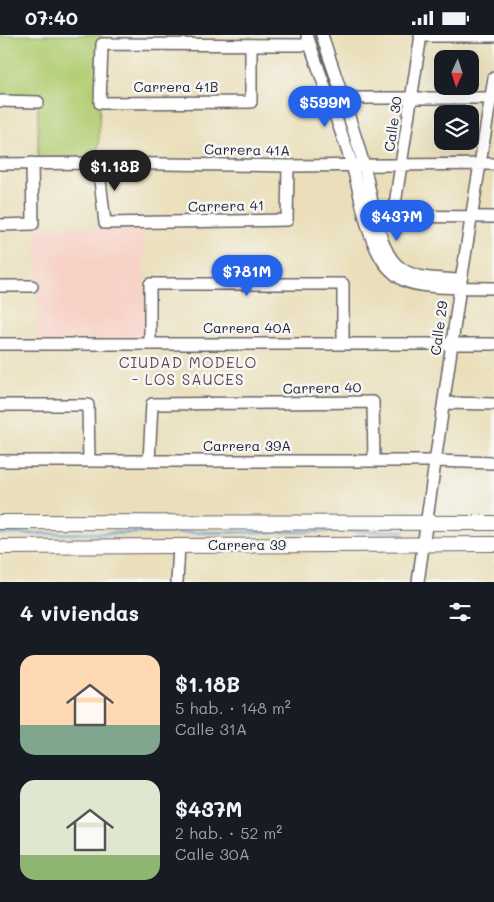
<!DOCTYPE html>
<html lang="es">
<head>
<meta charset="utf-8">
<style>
  :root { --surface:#171b24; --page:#242831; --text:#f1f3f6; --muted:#9ea1a6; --accent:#2563eb }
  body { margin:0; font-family:Mali,sans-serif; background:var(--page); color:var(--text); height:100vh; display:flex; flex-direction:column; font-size:19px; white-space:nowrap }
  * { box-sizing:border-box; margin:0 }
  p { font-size:16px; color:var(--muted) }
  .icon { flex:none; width:28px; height:28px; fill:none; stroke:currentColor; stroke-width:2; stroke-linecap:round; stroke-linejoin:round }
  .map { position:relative; height:547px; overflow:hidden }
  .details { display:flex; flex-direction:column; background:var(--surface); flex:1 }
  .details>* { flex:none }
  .needle { width:32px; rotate:183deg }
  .controls { position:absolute; left:434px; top:15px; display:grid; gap:10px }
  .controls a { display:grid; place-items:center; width:45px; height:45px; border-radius:10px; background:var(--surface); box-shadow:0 5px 20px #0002; font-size:25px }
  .price { position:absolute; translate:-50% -42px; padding:0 11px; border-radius:18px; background:var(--accent); color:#fff; font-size:16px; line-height:32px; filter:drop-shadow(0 1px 2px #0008) }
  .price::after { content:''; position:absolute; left:50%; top:30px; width:15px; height:11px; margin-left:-8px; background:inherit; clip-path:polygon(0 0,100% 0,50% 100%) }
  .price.current { background:#222; color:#fff }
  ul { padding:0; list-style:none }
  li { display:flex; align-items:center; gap:15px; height:125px; padding:0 20px }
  li span { display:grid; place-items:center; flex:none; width:140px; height:100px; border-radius:15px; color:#555 }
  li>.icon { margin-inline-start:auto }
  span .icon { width:60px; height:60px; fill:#fffc; stroke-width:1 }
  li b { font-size:21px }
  h2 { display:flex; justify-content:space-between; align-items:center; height:60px; padding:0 20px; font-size:21px }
  .status { display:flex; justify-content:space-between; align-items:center; height:35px; padding:0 25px; background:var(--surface); direction:ltr }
  .status svg { height:14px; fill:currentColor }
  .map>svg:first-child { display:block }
  .built { fill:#f7d1c6 }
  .park { fill:#b3ce75; stroke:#6a7858 }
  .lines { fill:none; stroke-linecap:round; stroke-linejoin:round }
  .stream { stroke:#69a5da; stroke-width:2.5 }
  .minor-casing { stroke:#686467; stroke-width:14 }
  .major-casing { stroke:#686467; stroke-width:16 }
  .minor { stroke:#fff; stroke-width:11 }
  .major { stroke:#fff; stroke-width:14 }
  .labels { text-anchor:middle; stroke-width:5; stroke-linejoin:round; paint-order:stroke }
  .street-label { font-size:14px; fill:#22223b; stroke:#f6f6f2 }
  .neighbourhood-label { font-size:15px; letter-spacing:1px; fill:#674a5a; stroke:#f6f6f2 }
</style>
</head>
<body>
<div class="status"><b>07:40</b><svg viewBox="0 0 49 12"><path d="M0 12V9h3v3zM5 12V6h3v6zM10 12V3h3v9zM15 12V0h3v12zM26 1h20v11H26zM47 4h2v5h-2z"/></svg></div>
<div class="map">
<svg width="494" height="547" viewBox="0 0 494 547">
  <rect width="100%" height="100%" fill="#f6f6f2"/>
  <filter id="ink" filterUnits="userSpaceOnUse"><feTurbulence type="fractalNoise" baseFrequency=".02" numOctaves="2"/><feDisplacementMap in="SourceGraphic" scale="10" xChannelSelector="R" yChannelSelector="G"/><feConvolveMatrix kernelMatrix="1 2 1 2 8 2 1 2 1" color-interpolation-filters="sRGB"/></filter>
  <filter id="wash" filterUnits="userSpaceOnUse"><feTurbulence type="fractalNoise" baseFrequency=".0096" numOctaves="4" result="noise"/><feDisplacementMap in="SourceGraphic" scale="20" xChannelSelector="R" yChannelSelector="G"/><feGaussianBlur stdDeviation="1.12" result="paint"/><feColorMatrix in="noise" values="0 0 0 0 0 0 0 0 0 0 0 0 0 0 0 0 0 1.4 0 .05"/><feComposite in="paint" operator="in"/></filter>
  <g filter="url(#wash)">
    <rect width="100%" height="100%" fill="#eadfba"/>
    <path class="built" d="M144 192 145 305 37 306 36 193Z"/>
    <path class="park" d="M0 0H102L98 128H38V67L0 66Z"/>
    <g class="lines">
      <path class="stream" d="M0 499 404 496"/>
    </g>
  </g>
  <g filter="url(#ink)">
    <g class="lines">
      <defs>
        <path id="minor" d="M307 0C321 43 338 86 352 130 361 160 364 193 380 221 385 231 394 239 403 245 422 255 472 252 494 253
          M322 0C336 43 352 87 364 131 372 158 376 212 398 231 414 245 437 243 456 245
          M420 1H494
          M251 10V67L100 68 102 9 310 10
          M335 63H494
          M0 66 38 67
          M98 128 105 188 287 185 288 131
          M0 129 98 128 288 131 494 129
          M368 181 494 182
          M393 182 421 0
          M0 190 33 189 32 128
          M0 251H32
          M150 308V249H343V308
          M0 309H494
          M444 368 494 369
          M0 370H88L89 426
          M0 426H436L494 428
          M149 426 152 369 373 367 374 426
          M177 547 179 511
          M418 547 460 252 494 43"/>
        <path id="major" d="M0 487 494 488
          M0 512 494 509"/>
      </defs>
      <use href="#minor" class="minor-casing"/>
      <use href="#major" class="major-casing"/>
      <use href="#minor" class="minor"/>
      <use href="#major" class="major"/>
    </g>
  </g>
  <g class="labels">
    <g class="street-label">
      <text x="176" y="57">Carrera 41B</text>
      <text transform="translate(393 89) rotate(-82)" y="5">Calle 30</text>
      <text transform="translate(247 115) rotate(1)" y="5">Carrera 41A</text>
      <text transform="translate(226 171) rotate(-1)" y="5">Carrera 41</text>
      <text x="247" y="298">Carrera 40A</text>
      <text transform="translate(439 293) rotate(-82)" y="5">Calle 29</text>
      <text transform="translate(322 353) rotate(-1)" y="5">Carrera 40</text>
      <text x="247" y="416">Carrera 39A</text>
      <text x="247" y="515">Carrera 39</text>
    </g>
    <g class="neighbourhood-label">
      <text x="188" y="333">CIUDAD MODELO<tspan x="188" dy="17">- LOS SAUCES</tspan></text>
    </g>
  </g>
</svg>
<div class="controls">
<a><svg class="needle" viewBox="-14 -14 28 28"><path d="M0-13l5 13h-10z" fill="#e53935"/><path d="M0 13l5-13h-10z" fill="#9ea1a6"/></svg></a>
<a><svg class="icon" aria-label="layers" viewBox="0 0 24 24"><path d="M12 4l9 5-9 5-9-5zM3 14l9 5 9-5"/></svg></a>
</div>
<b class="price" style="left:325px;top:93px">$599M</b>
<b class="price current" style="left:115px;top:157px">$1.18B</b>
<b class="price" style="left:397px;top:207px">$437M</b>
<b class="price" style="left:247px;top:262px">$781M</b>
</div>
<section class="details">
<h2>4 viviendas<svg class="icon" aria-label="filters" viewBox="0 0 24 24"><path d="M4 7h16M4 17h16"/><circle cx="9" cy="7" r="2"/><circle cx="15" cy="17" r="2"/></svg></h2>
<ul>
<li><span style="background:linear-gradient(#ffd9b3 70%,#7fa58c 0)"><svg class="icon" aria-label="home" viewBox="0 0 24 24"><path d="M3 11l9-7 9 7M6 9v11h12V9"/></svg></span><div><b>$1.18B</b><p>5 hab. · 148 m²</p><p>Calle 31A</p></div></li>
<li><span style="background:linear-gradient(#dfe7d0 75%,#8fb573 0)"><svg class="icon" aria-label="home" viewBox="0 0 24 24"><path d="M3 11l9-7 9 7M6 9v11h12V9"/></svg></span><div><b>$437M</b><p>2 hab. · 52 m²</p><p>Calle 30A</p></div></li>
</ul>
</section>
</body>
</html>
